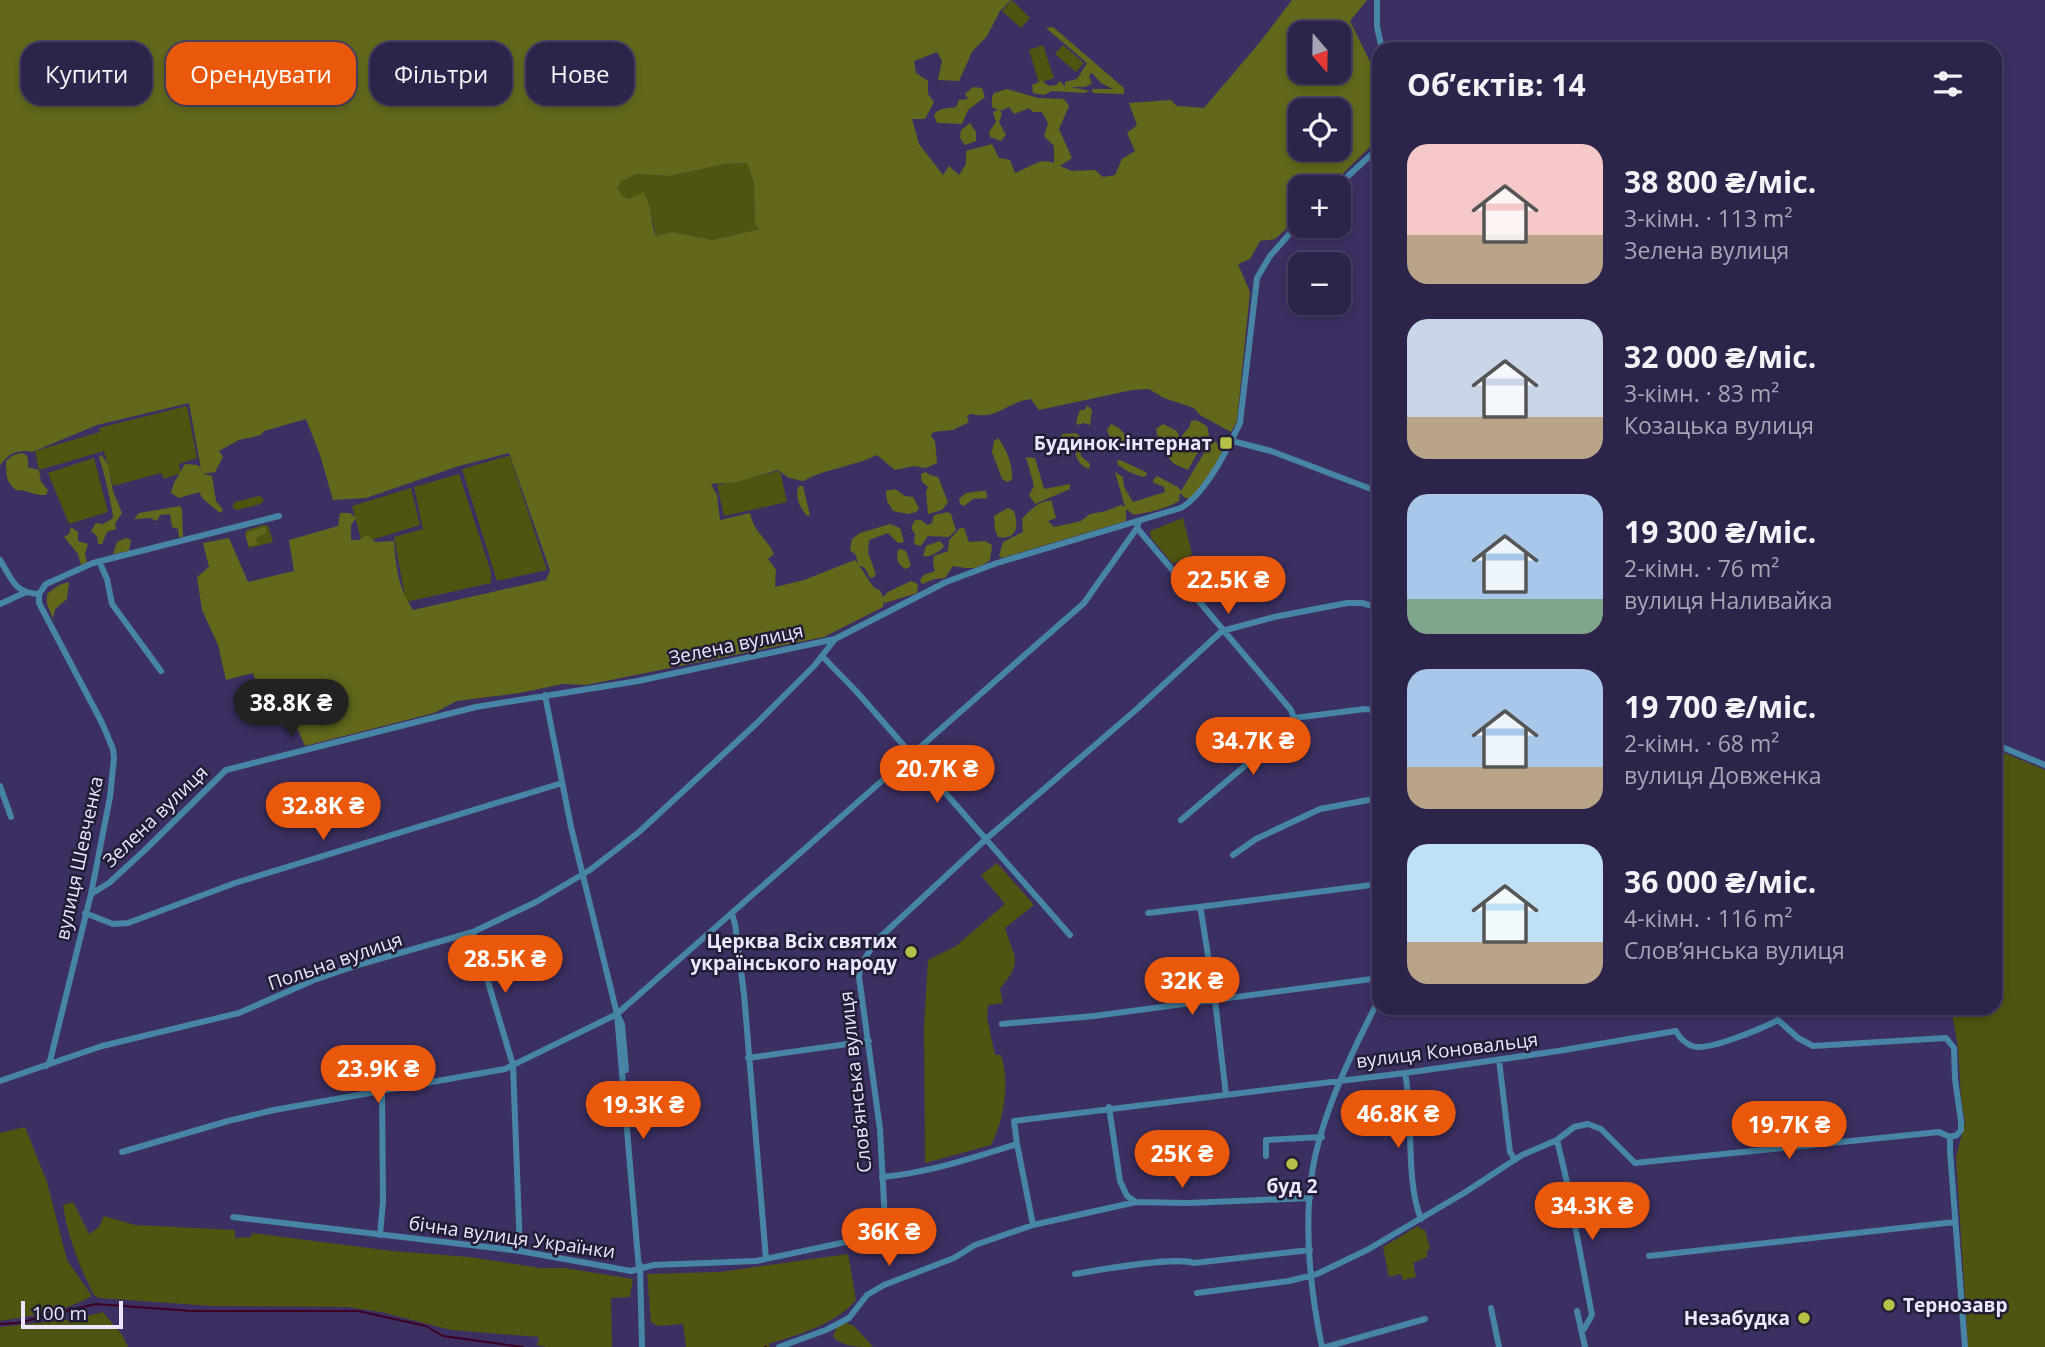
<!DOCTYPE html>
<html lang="uk">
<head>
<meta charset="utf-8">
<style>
  :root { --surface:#2d244a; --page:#352c51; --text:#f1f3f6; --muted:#a7a4b5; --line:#484162; --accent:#ea580c }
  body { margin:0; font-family:"Open Sans",sans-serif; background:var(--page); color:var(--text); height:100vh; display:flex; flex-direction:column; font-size:26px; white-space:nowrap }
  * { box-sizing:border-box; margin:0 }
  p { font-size:23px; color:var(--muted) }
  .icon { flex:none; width:38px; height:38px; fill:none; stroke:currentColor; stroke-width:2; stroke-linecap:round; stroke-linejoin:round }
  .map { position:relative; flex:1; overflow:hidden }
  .sheet { position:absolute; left:1372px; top:42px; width:630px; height:973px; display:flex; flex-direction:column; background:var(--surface); border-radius:21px; box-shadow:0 4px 10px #0003,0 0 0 2px var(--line) }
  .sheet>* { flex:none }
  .top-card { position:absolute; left:21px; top:42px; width:665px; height:63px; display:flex; gap:14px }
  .needle { width:46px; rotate:160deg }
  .fabs { position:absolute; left:1288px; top:21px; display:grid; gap:14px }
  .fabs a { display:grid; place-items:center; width:63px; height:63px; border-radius:14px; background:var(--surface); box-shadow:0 4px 10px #0003,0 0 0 2px var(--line); font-size:35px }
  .scale { position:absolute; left:21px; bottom:18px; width:102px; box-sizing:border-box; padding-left:7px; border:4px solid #eae6ff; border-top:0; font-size:19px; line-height:24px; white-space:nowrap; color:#eae6ff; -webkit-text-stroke:5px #221d34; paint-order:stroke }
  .price { position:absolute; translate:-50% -60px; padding:0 16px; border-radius:24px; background:var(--accent); color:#fff; font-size:23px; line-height:46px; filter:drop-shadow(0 2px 4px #0008) }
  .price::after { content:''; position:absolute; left:50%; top:42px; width:21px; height:16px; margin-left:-10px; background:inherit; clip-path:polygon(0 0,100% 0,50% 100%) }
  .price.active { background:#222; color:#fff }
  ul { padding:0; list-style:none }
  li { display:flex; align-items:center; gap:21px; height:175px; padding:0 35px }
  li span { display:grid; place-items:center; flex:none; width:196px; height:140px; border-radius:21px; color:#555 }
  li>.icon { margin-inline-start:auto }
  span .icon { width:84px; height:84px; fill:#fffc; stroke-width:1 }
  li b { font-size:30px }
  h2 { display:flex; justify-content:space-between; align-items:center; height:84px; padding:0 35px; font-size:30px }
  .pill { padding:0 24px; border-radius:21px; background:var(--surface); box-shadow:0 4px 10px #0003,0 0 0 2px var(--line); font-size:24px; line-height:63px }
  .pill.active { background:var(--accent); color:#fff }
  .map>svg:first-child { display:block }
  .green { fill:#505411 }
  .forest { fill:#62671c; fill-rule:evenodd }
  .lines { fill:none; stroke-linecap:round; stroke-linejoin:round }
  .stream { stroke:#3e0123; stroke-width:2 }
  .street { stroke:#4685a5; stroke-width:6 }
  .poi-dot { fill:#b8c147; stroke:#221d34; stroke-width:2.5 }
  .labels { text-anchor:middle; stroke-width:5; stroke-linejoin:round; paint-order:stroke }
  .poi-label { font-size:19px; font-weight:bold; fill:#eae6ff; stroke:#221d34; text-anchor:end }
  .street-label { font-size:19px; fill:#eae6ff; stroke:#221d34 }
</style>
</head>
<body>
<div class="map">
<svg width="2045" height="1347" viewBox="0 0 2045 1347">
  <rect width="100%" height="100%" fill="#3c3062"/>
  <path class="green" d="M1012 0 1030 18 1021 28 1002 11Z
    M1043 45 1054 78 1039 83 1029 50Z
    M1063 45 1084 63 1076 72 1055 54Z
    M747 163 754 183 755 223 759 229 712 240 672 232 656 236 647 198 642 193 629 199 622 195 617 187 622 181 636 174 670 176 725 164Z
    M187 406 197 458 179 464 181 473 164 479 161 473 113 486 104 451 39 470 35 451 100 432 99 428Z
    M508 456 510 457 547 570 497 581 462 469Z
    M94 458 108 512 69 524 48 473Z
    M780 471 787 502 724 516 717 485Z
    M459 474 491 572V583L406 602 394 537 423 529 414 487Z
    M411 488 420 525 362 543 352 506Z
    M259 496 264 499 261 504 237 510 232 507 235 502Z
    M1183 518 1192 554 1173 564 1151 538 1150 531Z
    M264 525 268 526 273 542 249 548 245 534 247 530Z
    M1995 749 2045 770V1347H1968L1956 1157 1965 1123 1961 1097 1958 1047 1951 1008H1995Z
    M997 863 1034 905 1005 928C1015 961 1023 960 1000 989L1003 1003 988 1005 987 1018 995 1055H1001C1010 1083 1004 1120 991 1145L925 1163 924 1026 928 960 956 946 1005 904 981 875Z
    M25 1127 47 1182 67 1260 92 1296C65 1312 30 1316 0 1321V1133Z
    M73 1202 89 1234 99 1227 104 1216 135 1225 235 1230V1238L251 1237 252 1233 392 1251 469 1257 540 1268H565L633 1279 630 1297 611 1298 612 1347H546L537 1345 539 1337 451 1330 381 1312 347 1307 212 1306 99 1298 94 1295C79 1266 68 1237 63 1205Z
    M1418 1226 1421 1229 1425 1230 1430 1249 1427 1250V1257L1413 1263 1416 1277 1403 1280 1401 1274 1389 1277 1383 1247Z
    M848 1254 856 1300C836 1324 798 1335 768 1344L770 1347H686L683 1324 658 1326 651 1322 647 1274 720 1272Z
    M103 1312 122 1335 128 1347H0V1327L75 1319Z
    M845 1322 854 1326 873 1347C859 1347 841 1347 833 1336L838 1325Z"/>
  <path class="forest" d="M0 0H1011L1000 11 987 36 972 52 959 81 938 80 942 61 937 52 914 61 916 73 928 81V94L934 102 925 119H912L919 144 943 175 949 166 959 175 966 164V151L992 144 999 158 1010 160 1015 173C1028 169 1039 157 1054 163V146L1044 136 1048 123 1042 112H1033L1029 108 1014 114 1009 107 1000 111 1002 114 999 122 1006 135 1001 141 990 137 989 132 996 122 993 112 998 110 992 107V97L994 93 1007 89 1038 98 1064 99 1069 106 1059 129 1072 158 1060 166 1072 171 1095 170 1103 177 1115 175 1122 159 1135 151 1127 133 1137 125 1129 103 1171 100 1177 106 1204 108 1260 42 1292 0H1367L1350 21 1379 80V134L1368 149 1329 187H1300V216L1275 239 1260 241 1250 259 1238 264 1250 292 1237 421 1231 432 1200 415 1194 408 1164 398 1149 389 1132 390 1039 410 1031 399C1006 402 999 420 971 414L967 416 969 422 953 430 933 432 931 436 935 441 937 463 926 468 914 466 895 470 877 455C853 467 826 468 803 481L789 478 778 470 737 482 711 484 717 495 720 520 750 513C754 533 767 538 774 554L768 559 776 570 775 587 804 580 855 560 858 564 856 555 850 550 852 539 860 533 890 524 900 528 904 542 898 543 888 533 869 540 868 553 876 574 874 577 870 578 865 568 859 565 874 588 880 590 883 597 888 592 911 581 918 584 917 593 885 603 884 601 883 607 824 637 586 685 563 684 519 693 457 701 434 713 305 746 296 726 298 711 280 701 261 696 253 673 226 680 218 645 202 610 197 577 209 567 203 543 229 538 248 582 294 571 289 540 338 526 340 513H350L356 518 351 525V540H358L368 535 375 542 394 541C396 569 398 586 413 610L546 580 550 570 509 453 459 466 366 498 333 500 320 455 306 419 264 431 261 435 239 440 219 451 223 457 215 472 203 474 212 476 216 501 223 510 220 513 203 499 199 492 179 498 171 493 174 483 185 464 198 465 201 469 189 403 97 425 32 452C18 449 8 453 0 466ZM1300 33H1339V72H1300ZM1300 110H1339V149H1300ZM747 163 754 183 755 223 759 229 712 240 672 232 656 236C650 223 652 203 643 192L629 199 622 195 617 187 622 181 636 174 670 176 725 164Z
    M1053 27 1124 88V94L1093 93 1092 89H1113L1101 83 1092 73 1089 75 1092 84 1084 87H1071L1089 91 1085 93 1052 91 1044 95 1033 93 1032 85 1042 81 1049 86 1056 85 1060 81 1065 87V82L1077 79 1087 63 1046 28Z
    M973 87 982 88 985 97 968 110 962 124 937 123 934 115C939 107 948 109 956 107L959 100 968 99 965 94Z
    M970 123 976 132V141L965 145 960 138 961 130Z
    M1087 405 1092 410 1090 425 1083 423 1078 425 1076 422 1080 410H1085Z
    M1196 420 1207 426 1209 435 1208 446 1213 440 1223 448 1218 464 1191 499 1185 498 1180 493 1179 501C1166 509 1149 512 1134 515L1126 509V521L1002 558 999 556 1003 542 1023 532 1022 519C1029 511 1041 499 1052 501 1052 508 1055 512 1056 518L1048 521 1054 527 1081 521 1090 514 1106 511 1121 505 1125 507 1115 472 1123 477 1124 487 1133 502 1165 492 1164 487 1154 483 1153 480 1157 476 1178 487 1181 491 1207 448 1199 450 1188 470 1174 464 1166 455C1178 451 1179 435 1189 428L1191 421Z
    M1111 424C1121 427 1124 436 1133 440L1131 443 1113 446 1107 430Z
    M1163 424 1177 431 1179 436 1176 442 1158 438 1156 429Z
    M1076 433 1080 436 1081 456 1090 464 1089 469C1076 464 1075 454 1075 441L1068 442 1065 452 1059 442 1062 434Z
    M998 438C1007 450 1013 465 1012 480L1007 482 1002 479 992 452 994 441Z
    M20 453 25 454 28 458V467L39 470 41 482 48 490 46 495C35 496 28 490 16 490 6 482 6 475 6 461L12 456Z
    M101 454 108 465 113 491 122 513 115 524 116 529 107 532 102 544H98L97 536 91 531 96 523 103 524 113 518C113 510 103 466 99 458Z
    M1026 457 1035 458 1044 489 1070 484V489L1035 504 1029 495 1034 486Z
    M1120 460 1146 472 1147 475 1143 477 1129 472 1118 465 1117 461Z
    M926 472 930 475 938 477 948 502 942 510 928 514 926 492 928 487 922 482 921 474Z
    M799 486H803L810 515 807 516C800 508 794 496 799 486Z
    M895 489 905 496 913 497 919 508 916 512 908 514 893 511 887 501 886 491Z
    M981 491H986L987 498 973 499 964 506 960 504 959 499 966 493Z
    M180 506 182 509 183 537H179L178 529 172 527 170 514 160 515 157 521 150 518 134 519 139 513Z
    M1008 508 1014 511C1019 527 1017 540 998 537L995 530 994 516Z
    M948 512 951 514 956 530 949 537 928 536 921 546 914 544 915 534 911 528 915 520H921L927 525 932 523 934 515Z
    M71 527 78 532V541L88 544 85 554 87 562 81 565 78 554 64 537 69 534Z
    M265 527 266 533 256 538 257 545 249 546 246 537 248 532Z
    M960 528H964L969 542 985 541 992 545 990 560C977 570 970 569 953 566L945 578 935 579 922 584 920 580 924 575 935 571 933 563 934 556 948 551 949 540Z
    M126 538 131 540 129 551 113 554 117 542Z
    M940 541 944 546C940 552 929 558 923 556L926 546Z
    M901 549 906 551 911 566 905 569C897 563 896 559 898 550Z
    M69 582 67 599 55 609 53 619 47 604V594L59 585Z"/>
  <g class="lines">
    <path class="stream" d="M0 1324 18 1323 95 1304 192 1311H358L426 1326 443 1336 523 1347
      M765 1347H766"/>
    <path class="street" d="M1377 0V27L1382 49
      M1336 187 1372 154 1379 145
      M1232 441 1271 451 1379 492
      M1137 528 1291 710 1294 718
      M0 560C12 579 14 593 39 594
      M99 561 107 579 112 604 161 671
      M0 604 24 593
      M823 657 856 691 1070 935
      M545 695 571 827 617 1014 639 1269
      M1294 718 1365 709 1374 710 1379 716
      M1995 744 2045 765
      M0 786 11 817
      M1181 820 1253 759 1290 731 1294 718
      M1233 855 1256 839 1320 809 1379 798
      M91 894 109 883 147 848 226 770 476 707 638 681 835 639 946 582 997 563 1181 508C1206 493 1227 450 1240 423L1257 278 1270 256 1300 222
      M1199 907 1379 884
      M85 913 113 924 128 923 235 883 562 783
      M1148 913 1199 907 1201 911 1215 1000 1226 1095
      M732 914 735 924 744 994 766 1259
      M473 932 513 1065 520 1251
      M618 1016 622 1024 626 1070
      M1002 1024 1094 1016 1379 978
      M748 1058 869 1041
      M1499 1060 1510 1152 1515 1160
      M46 1066 50 1061 91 894 110 797 114 758 113 749 102 723 39 603V594L46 584 93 563 279 516
      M1405 1073C1414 1117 1405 1180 1421 1219
      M0 1081 102 1046 239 1013 314 980 358 965 473 932 536 902 590 870 639 832 756 724 815 665 835 639
      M1109 1107 1120 1181 1127 1196 1136 1202 1188 1203 1310 1198
      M1557 1140 1566 1178 1592 1315 1584 1329 1582 1330
      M122 1152 228 1121 274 1110 505 1069 617 1014 1084 603 1137 528 1139 521
      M1266 1156V1140L1322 1137
      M882 1177C927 1173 973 1158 1017 1144L1014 1121 1405 1073 1558 1051 1676 1031C1679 1037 1685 1043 1692 1046 1707 1052 1763 1028 1778 1020L1798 1038 1813 1046 1946 1038 1954 1048 1955 1079 1961 1121V1130L1957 1135 1950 1137V1151L1965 1347
      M233 1217 520 1251 631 1271 654 1265 756 1261 879 1235 884 1229 885 1221 880 1129 859 977 860 966 876 941 986 839 1137 709 1222 631 1274 617 1347 603H1362L1379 608
      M1033 1225 1136 1202
      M380 1235 383 1201 382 1091
      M1649 1256 1955 1222
      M640 1265 642 1347
      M1075 1274C1099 1270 1175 1256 1194 1263L1310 1250
      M1197 1293 1289 1281 1317 1274 1367 1250 1464 1193 1522 1155 1557 1140 1574 1127 1588 1124 1601 1129 1635 1163 1939 1132 1950 1137
      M1491 1308 1499 1347
      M1577 1311 1585 1347
      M779 1347 826 1330 849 1318 867 1295 884 1285 954 1258 975 1245 1033 1225 1017 1144
      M1322 1347C1310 1289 1303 1226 1313 1167 1323 1111 1353 1050 1379 999
      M1326 1347 1425 1319"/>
  </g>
  <g class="poi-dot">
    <rect x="1219" y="436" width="14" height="14" rx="3.5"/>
    <circle cx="911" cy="952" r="7"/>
    <circle cx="1292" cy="1164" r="7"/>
    <circle cx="1889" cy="1305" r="7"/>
    <circle cx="1804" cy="1318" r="7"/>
  </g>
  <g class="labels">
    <g class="poi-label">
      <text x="1212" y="450">Будинок-інтернат</text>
      <text x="897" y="948">Церква Всіх святих<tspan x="897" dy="22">українського народу</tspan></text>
      <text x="1292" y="1193" text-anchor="middle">буд 2</text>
      <text x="1903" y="1312" text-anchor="start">Тернозавр</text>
      <text x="1790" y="1325">Незабудка</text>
    </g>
    <g class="street-label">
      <text transform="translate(736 644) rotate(-12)" y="7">Зелена вулиця</text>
      <text transform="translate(155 816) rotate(-44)" y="7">Зелена вулиця</text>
      <text transform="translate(79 858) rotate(-78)" y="7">вулиця Шевченка</text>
      <text transform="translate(335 961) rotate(-19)" y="7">Польна вулиця</text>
      <text transform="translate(1447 1050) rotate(-7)" y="7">вулиця Коновальця</text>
      <text transform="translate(855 1082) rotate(-96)" y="7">Словʼянська вулиця</text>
      <text transform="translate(512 1237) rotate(8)" y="7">бічна вулиця Українки</text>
    </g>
  </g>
</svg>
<div class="fabs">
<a><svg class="needle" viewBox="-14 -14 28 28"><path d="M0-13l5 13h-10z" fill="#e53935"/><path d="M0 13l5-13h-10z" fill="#a7a4b5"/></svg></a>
<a><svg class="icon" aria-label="locate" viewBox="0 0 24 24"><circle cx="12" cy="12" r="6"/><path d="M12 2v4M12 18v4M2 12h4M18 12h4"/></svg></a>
<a>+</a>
<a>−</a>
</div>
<div class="scale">100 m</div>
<b class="price" style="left:1228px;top:616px">22.5K ₴</b>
<b class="price active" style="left:291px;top:739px">38.8K ₴</b>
<b class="price" style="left:1253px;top:777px">34.7K ₴</b>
<b class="price" style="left:937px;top:805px">20.7K ₴</b>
<b class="price" style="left:323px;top:842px">32.8K ₴</b>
<b class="price" style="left:505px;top:995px">28.5K ₴</b>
<b class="price" style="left:1192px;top:1017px">32K ₴</b>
<b class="price" style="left:378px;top:1105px">23.9K ₴</b>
<b class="price" style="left:643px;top:1141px">19.3K ₴</b>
<b class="price" style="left:1398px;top:1150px">46.8K ₴</b>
<b class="price" style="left:1789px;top:1161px">19.7K ₴</b>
<b class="price" style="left:1182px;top:1190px">25K ₴</b>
<b class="price" style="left:1592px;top:1242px">34.3K ₴</b>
<b class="price" style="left:889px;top:1268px">36K ₴</b>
<div class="top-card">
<a class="pill">Купити</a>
<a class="pill active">Орендувати</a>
<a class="pill">Фільтри</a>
<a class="pill">Нове</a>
</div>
<section class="sheet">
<h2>Об’єктів: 14<svg class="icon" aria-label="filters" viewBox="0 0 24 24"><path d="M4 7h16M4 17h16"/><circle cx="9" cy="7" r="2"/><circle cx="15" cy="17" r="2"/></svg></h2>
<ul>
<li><span style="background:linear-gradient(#f6c9c9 65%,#b9a48a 0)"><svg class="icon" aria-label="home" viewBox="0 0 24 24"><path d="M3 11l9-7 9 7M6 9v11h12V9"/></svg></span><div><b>38 800 ₴/міс.</b><p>3-кімн. · 113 m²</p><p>Зелена вулиця</p></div></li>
<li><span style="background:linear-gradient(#c9d6e8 70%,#b9a48a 0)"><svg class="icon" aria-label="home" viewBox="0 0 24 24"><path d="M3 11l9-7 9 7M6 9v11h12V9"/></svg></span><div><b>32 000 ₴/міс.</b><p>3-кімн. · 83 m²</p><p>Козацька вулиця</p></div></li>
<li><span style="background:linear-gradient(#a9c7e8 75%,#7fa58c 0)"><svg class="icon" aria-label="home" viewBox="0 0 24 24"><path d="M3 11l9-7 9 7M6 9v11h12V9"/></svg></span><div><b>19 300 ₴/міс.</b><p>2-кімн. · 76 m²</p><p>вулиця Наливайка</p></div></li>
<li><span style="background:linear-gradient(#a9c7e8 70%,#b9a48a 0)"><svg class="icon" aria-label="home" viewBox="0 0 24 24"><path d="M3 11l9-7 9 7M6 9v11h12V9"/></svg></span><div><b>19 700 ₴/міс.</b><p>2-кімн. · 68 m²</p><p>вулиця Довженка</p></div></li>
<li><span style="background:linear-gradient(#bfe0f5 70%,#b9a48a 0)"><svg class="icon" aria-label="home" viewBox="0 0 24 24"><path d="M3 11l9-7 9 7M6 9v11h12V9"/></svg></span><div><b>36 000 ₴/міс.</b><p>4-кімн. · 116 m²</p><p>Словʼянська вулиця</p></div></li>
</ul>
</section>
</div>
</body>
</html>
